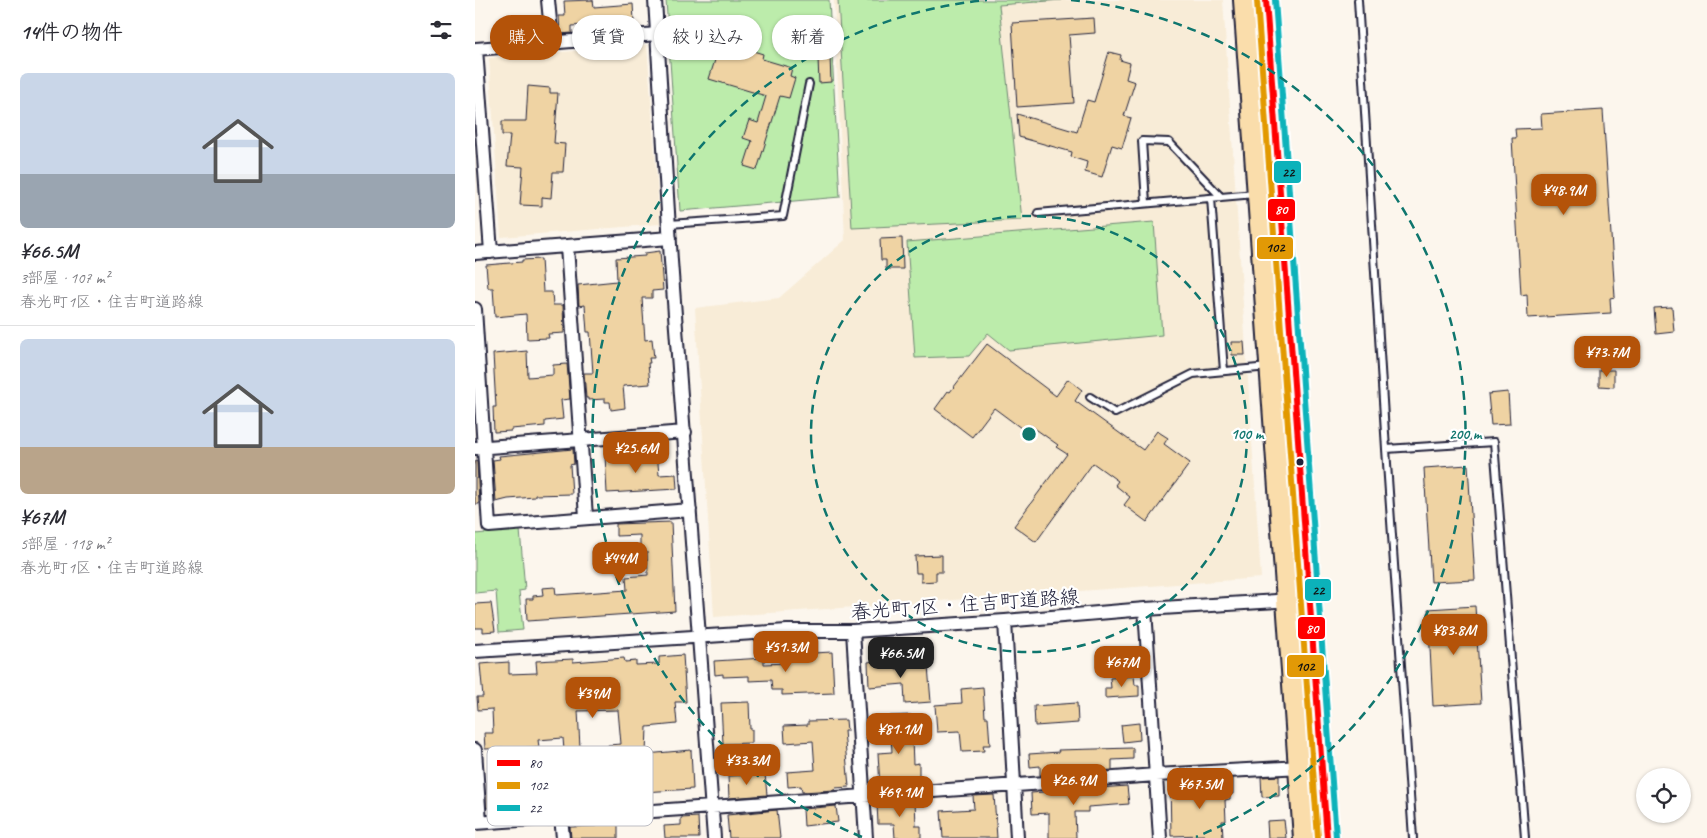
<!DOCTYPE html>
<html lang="ja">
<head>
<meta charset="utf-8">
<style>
  :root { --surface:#fff; --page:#f7f7f7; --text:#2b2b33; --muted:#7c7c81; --line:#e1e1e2; --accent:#b45309 }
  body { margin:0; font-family:Caveat,"Klee One",sans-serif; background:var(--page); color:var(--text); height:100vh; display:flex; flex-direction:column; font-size:19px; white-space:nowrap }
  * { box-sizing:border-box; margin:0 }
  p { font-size:16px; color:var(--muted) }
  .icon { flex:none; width:28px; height:28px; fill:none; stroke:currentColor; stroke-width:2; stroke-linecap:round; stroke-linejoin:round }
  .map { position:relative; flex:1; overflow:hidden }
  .details { display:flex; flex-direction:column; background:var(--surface); width:475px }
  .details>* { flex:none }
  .guide { position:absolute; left:15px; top:15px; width:475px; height:45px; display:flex; gap:10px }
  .controls { position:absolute; left:1161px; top:768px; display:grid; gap:10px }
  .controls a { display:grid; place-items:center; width:55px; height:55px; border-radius:50%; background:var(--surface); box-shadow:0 1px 4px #0004; font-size:25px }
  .price { position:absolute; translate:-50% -42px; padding:0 11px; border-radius:10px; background:var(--accent); color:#fff; font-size:16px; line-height:32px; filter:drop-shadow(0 1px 2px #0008) }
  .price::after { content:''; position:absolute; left:50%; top:30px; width:15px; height:11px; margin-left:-8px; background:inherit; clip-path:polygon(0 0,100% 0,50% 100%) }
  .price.on { background:#222; color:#fff }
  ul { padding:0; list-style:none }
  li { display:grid; align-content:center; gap:10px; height:265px; padding:0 20px }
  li+li { border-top:1px solid var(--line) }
  li span { display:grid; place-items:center; height:155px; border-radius:8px; color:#555 }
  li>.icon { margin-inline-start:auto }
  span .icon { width:90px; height:90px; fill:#fffc; stroke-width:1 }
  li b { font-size:21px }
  h2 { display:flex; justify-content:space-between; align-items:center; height:60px; padding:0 20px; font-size:21px }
  .pill { padding:0 18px; border-radius:22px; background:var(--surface); box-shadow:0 1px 4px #0004; font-size:18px; line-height:45px }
  .pill.on { background:var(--accent); color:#fff }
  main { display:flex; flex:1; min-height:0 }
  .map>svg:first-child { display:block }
  .built { fill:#f8ecd7 }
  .green { fill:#bcecab; stroke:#6f8773 }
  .building { fill:#efd3a3; stroke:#22223b; fill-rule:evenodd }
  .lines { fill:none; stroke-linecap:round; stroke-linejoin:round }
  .service-casing { stroke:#22223b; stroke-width:10 }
  .minor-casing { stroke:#22223b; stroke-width:16 }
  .primary-casing { stroke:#22223b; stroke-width:24 }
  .service { stroke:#fff; stroke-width:6 }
  .minor { stroke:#fff; stroke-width:12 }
  .primary { stroke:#faddab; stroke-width:20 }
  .bus-1-casing { stroke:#fff; stroke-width:10 }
  .bus-2-casing { stroke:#fff; stroke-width:10 }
  .bus-3-casing { stroke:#fff; stroke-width:10 }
  .bus-1 { stroke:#f00; stroke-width:6 }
  .bus-2 { stroke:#e29906; stroke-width:6 }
  .bus-3 { stroke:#0cb2ba; stroke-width:6 }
  .ring { fill:none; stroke:#0f766e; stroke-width:2.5; stroke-dasharray:9 6 }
  .bus-dot { fill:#22223b; stroke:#fff; stroke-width:2 }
  .labels { text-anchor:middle; stroke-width:4.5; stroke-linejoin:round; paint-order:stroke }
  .street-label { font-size:20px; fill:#22223b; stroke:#fff }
  .key { fill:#fff; stroke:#bdbdc4; stroke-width:1 }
  .key-label { font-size:14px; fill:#22223b }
  .centre { fill:#0f766e; stroke:#fff; stroke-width:2.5 }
  .ring-label { font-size:15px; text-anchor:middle; font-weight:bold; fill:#0f766e; stroke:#fff; stroke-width:4.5; stroke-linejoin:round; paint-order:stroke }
  .line-badge { stroke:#fff; stroke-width:2 }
  .badge-label { font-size:14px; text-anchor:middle; font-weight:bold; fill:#fff }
  .pale-badge-label { font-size:14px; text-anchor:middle; font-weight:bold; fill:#111 }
</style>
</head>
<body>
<main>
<section class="details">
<h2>14件の物件<svg class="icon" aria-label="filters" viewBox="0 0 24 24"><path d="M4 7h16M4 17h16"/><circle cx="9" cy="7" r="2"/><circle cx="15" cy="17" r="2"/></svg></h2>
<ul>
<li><span style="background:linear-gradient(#c9d6e8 65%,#9aa5b1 0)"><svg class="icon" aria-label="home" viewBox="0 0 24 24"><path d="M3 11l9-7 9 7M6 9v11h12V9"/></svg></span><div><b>¥66.5M</b><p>3部屋 · 107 m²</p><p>春光町1区・住吉町道路線</p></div></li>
<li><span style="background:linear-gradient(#c9d6e8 70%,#b9a48a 0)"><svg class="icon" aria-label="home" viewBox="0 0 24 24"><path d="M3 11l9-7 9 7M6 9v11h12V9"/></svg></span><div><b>¥67M</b><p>5部屋 · 118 m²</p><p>春光町1区・住吉町道路線</p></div></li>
</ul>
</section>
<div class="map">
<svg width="1232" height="838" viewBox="0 0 1232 838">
  <rect width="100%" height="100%" fill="#fcf6ed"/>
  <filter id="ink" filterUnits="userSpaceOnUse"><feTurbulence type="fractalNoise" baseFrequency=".02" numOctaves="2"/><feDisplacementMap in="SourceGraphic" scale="10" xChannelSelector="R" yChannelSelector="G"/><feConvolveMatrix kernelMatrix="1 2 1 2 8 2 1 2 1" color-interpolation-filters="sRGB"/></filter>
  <g filter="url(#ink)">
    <path class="built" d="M359 0H748L786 578 239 617 220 308 304 298 370 240Z
      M172 45 185 224 26 237 14 58Z"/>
    <path class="green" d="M191 0H354L365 197 205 211Z
      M363 0H586L524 5 547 220 377 228Z
      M679 222 687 335 534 350 513 333 494 356 440 358 432 242Z
      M45 530 50 590 44 591 48 630 24 632 21 591 0 593V534Z"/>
    <path class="building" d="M118 0 119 7 158 4 159 21 97 26V33L85 34 84 16H90L89 1Z
      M619 18 620 33 594 35 599 103 542 107 537 23Z
      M354 32 356 82 344 83 342 33Z
      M246 41 288 54 287 59 317 68 315 76 320 78 314 98 305 96 282 170 269 166 277 141 268 138 274 120 283 123 291 96 234 79Z
      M634 52 646 55 645 60 655 63 651 79 660 82 649 116 656 118 647 148 637 145 627 177 610 172 612 162 596 157 597 152 544 137 542 114 602 132 612 100 619 102Z
      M53 86 75 88V93H83L79 143 90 144 88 172H78L76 198 67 197V206L45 205 48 167 32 166 35 135H27V121H51Z
      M1128 110 1140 297 1135 298 1136 313 1053 318 1052 294 1046 295 1037 138H1041L1040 129 1067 128 1066 114Z
      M427 238 428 269H411V260H406L405 239Z
      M185 251 188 290 177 291V298H167L170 340 177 339 179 358H174L175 363H173L175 384 148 386 150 408 136 410 135 402H130V399L113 400V398H111L109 373H118L115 332H112L110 305 104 306 103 285 142 281 141 258 170 256V253Z
      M66 259 68 292H77L78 305H88L89 333 73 334 74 338 52 339 51 314 20 317 18 288H13L11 265 47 262V260Z
      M1197 307 1199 332 1181 334 1179 308Z
      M756 342H769L770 355H757Z
      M512 344 581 396 593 379 607 390 600 401 668 450 682 431 693 438 689 444 715 463 672 522 649 505 655 497 640 485 643 481 618 463 561 542 539 526 592 454 581 447 583 445 555 425 550 431 519 408 497 437 460 409 473 391 475 392Z
      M52 351 53 377 78 375V365L92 364 95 399 86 400 88 419 70 421V426L36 429V431L19 432 18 407H21L18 354Z
      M1124 370H1139V387L1124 386Z
      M1033 392 1035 424 1016 425 1013 394Z
      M98 449 99 464 95 465 97 494 60 495V497L33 499 21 502 18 460 25 459 24 456Z
      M182 452 184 475 201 474 202 489 132 493 130 455Z
      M2 461 4 504H0V462Z
      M993 465 1000 580 956 582 949 468Z
      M196 522 200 611 52 621 51 599H58V596L68 595 67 588 80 587 81 595 152 590 151 577 173 575 172 552H165V535L141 536V524Z
      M467 555V572H461V581L446 582V573H441L440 556Z
      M16 603 20 631 8 632V628H0V604Z
      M1000 606 1006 703 958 706 953 609Z
      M357 652 359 693 307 695V690H297L296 680 274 681V676L248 677V674L240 675 239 661 289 658V664L312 663 311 659 338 657V653Z
      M419 654 420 669 453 666 456 702 430 704 429 684 394 687 393 662 400 661 399 656Z
      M208 655 211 702H200L202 724 172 727 171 754 216 750 218 789 168 792 139 795V798L124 800 122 783 97 785 96 774 91 775 88 738 63 740 64 747 10 749 9 733H18L17 709 3 710 2 697H8L5 664 34 662V674L62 673 61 661 98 659V662L149 658 150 662 161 661V665L184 664V657ZM143 710 146 744 133 745V750L107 752 106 747H105L103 711Z
      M659 676 660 685H664V696L630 698V688H636L635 678Z
      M508 687 510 717H513L515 745H508L509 751 487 752 485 731 462 732 460 705 487 703 486 689Z
      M274 702 275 729H277V743L248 744 246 703Z
      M602 703 603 723 560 726 559 706Z
      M436 715 438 764 444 763V777L430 778 431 785 405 787 403 753 417 752 415 716Z
      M371 720 372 731H369L374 787 360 788V790L327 792 326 786 313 787 312 772 340 770 338 741 310 743 309 726 333 725V721Z
      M664 723 665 740 648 742 646 725Z
      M658 748V759L637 760V770L613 772V767L580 768V774L565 775V766L555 767 554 754 584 752 583 750Z
      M290 774 292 795 254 798 253 776Z
      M56 776V777L64 776 65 796 35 798V807L12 808V780Z
      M804 776V796L787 797 786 777Z
      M758 779V794H755V799L750 800 751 821H747L748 838H729V835L696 836 695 782H709V795L735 794 734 780Z
      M652 786 654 804 613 807V812H600L601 838H574V813L557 814 556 793Z
      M519 795 522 838H468L466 811 499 809 498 796Z
      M432 801H440L441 826H446V838H420L419 824H403L402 803Z
      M361 806 363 822 329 826 328 809Z
      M302 810 305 838H254L252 815Z
      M223 817 224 838H190L189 826 206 825V818Z
      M809 820 811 838H793L792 821Z
      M143 822V838H96L95 827 121 826V823Z"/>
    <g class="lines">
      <defs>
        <path id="service" d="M883 0 911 449 938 838
          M736 198 749 371
          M671 203 667 141 694 142 746 197
          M563 213 780 194
          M194 224 308 216 334 84
          M615 397 640 413 718 374 794 367
          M911 449 1019 442 1050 838"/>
        <path id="minor" d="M73 0 77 42
          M180 0 196 261 239 838
          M92 247 111 517
          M16 252 1 49 182 34
          M0 253 195 238
          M0 309 14 526 215 510
          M0 448 210 432
          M670 609 685 838
          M530 621 542 838
          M378 631 391 838
          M0 651 312 631H378L530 621 670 609 834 599
          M0 750 5 822
          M86 817 88 838
          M0 823 237 807 681 775 846 766"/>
        <path id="primary" d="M769 0 829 838
          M791 0 852 838"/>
      </defs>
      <use href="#service" class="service-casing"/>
      <use href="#minor" class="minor-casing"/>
      <use href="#primary" class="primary-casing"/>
      <use href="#service" class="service"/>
      <use href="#minor" class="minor"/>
      <use href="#primary" class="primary"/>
      <defs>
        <path id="bus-1" d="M791 0 852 838"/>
        <path id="bus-2" d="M782 1 843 838"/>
        <path id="bus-3" d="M800 0 861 837"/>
      </defs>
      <use href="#bus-1" class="bus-1-casing"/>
      <use href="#bus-2" class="bus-2-casing"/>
      <use href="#bus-3" class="bus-3-casing"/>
      <use href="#bus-1" class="bus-1"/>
      <use href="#bus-2" class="bus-2"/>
      <use href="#bus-3" class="bus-3"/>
    </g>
  </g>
  <g class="ring">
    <circle cx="554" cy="434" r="218"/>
    <path d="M387 837A436 436 0 0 1 512 0M596 0A436 436 0 0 1 721 837"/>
  </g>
  <circle class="bus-dot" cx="825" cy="462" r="4.5"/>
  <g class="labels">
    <g class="street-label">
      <text transform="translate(490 604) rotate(-4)" y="7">春光町1区・住吉町道路線</text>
    </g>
  </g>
  <rect x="12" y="746" width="166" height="80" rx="8" class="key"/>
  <rect x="22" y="760" width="23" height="6" fill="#f00"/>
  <rect x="22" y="782" width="23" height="7" fill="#e29906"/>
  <rect x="22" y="805" width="23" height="6" fill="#0cb2ba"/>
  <g class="key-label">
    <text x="54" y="768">80</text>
    <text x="54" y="790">102</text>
    <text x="54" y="813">22</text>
  </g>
  <circle cx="554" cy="434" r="8" class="centre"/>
  <g class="ring-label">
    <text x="772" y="439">100 m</text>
    <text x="990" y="439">200 m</text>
  </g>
  <g class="line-badge">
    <rect x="798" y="160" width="29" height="24" rx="5" fill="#0cb2ba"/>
    <rect x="792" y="198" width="29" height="24" rx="5" fill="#f00"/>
    <rect x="781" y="236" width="38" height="24" rx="5" fill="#e29906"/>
    <rect x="829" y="578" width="28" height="24" rx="5" fill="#0cb2ba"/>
    <rect x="822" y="616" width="29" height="24" rx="5" fill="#f00"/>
    <rect x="811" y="654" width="39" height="24" rx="5" fill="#e29906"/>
  </g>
  <g class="badge-label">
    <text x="806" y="214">80</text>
    <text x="837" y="633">80</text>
  </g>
  <g class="pale-badge-label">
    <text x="813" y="177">22</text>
    <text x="800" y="252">102</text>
    <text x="843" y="595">22</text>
    <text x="830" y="671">102</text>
  </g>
</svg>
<div class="controls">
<a><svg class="icon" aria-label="locate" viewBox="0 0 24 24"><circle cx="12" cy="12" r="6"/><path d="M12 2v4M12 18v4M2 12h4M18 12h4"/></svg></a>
</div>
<b class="price" style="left:1089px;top:216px">¥48.9M</b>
<b class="price" style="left:1132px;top:378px">¥73.7M</b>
<b class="price" style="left:161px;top:474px">¥25.6M</b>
<b class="price" style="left:145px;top:584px">¥44M</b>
<b class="price" style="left:979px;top:656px">¥83.8M</b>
<b class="price" style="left:311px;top:673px">¥51.3M</b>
<b class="price on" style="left:426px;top:679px">¥66.5M</b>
<b class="price" style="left:647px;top:688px">¥67M</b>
<b class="price" style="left:118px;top:719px">¥39M</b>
<b class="price" style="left:424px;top:755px">¥81.1M</b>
<b class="price" style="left:272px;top:786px">¥33.3M</b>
<b class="price" style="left:599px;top:806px">¥26.9M</b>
<b class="price" style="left:725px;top:810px">¥67.5M</b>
<b class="price" style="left:425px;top:818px">¥69.1M</b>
<div class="guide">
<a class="pill on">購入</a>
<a class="pill">賃貸</a>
<a class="pill">絞り込み</a>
<a class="pill">新着</a>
</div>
</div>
</main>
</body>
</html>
